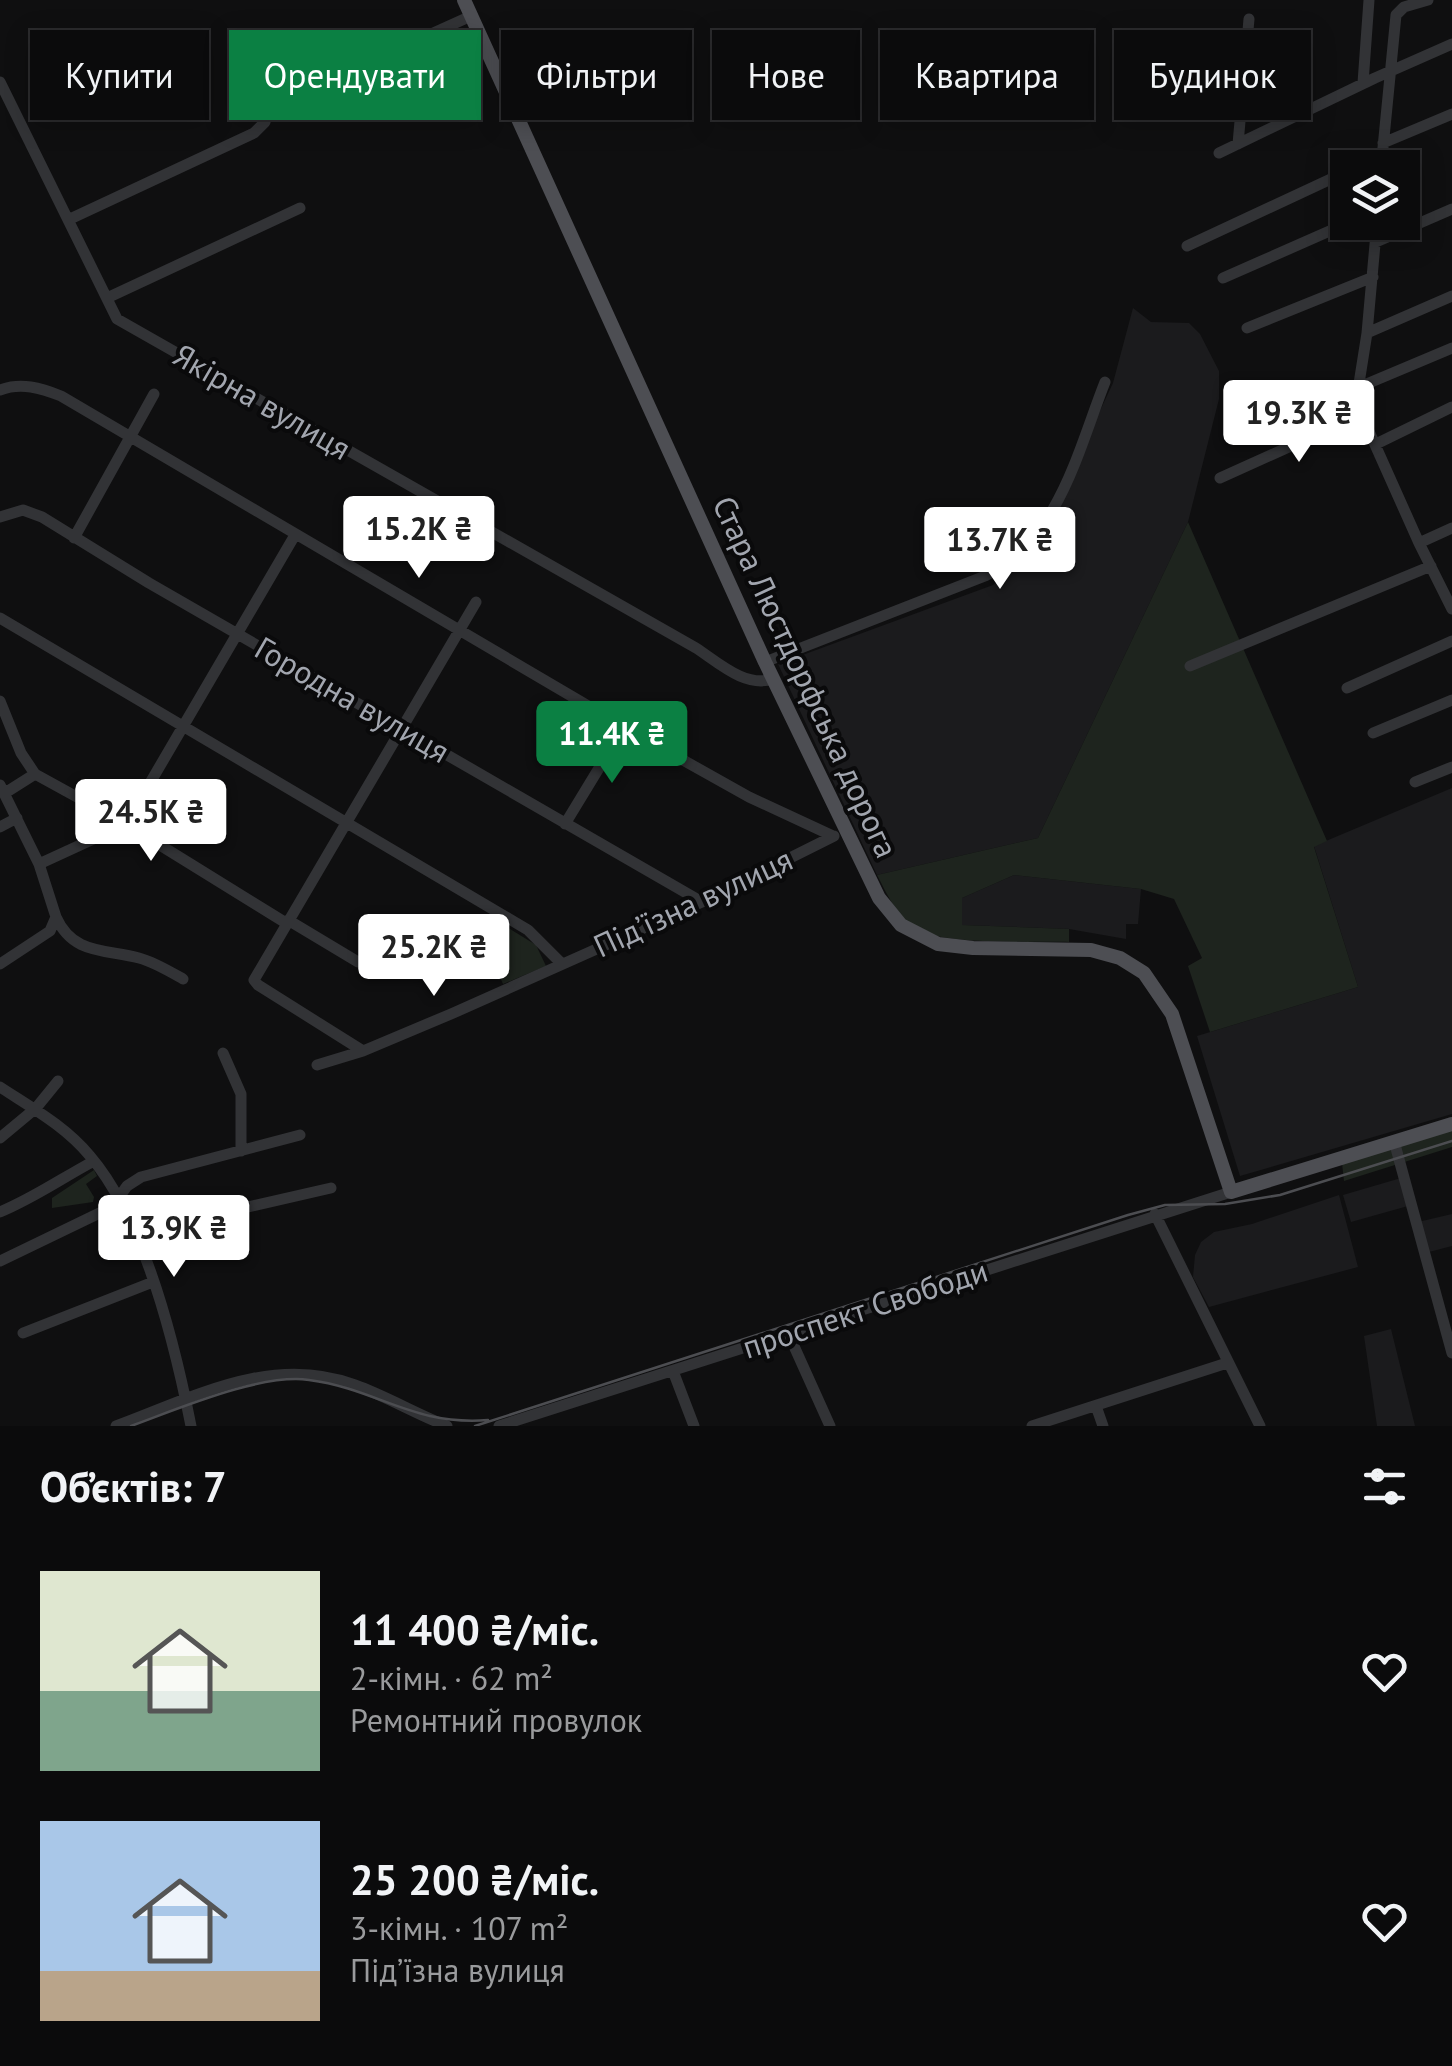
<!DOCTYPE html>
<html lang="uk">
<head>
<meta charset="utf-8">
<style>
  :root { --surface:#0b0b0c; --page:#141415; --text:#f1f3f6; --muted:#9a9b9d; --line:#2b2b2d; --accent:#0b8043 }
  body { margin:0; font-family:"PT Sans",sans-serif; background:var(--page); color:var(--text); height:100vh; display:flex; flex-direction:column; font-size:38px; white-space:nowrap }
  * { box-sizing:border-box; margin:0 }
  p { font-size:32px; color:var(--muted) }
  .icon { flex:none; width:55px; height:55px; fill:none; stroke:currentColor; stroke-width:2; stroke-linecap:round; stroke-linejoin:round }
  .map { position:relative; height:1426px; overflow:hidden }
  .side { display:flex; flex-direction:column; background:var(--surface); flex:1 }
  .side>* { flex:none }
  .banner { position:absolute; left:30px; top:30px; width:1392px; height:90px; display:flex; gap:20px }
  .controls { position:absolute; left:1330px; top:150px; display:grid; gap:20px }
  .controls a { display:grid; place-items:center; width:90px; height:90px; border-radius:0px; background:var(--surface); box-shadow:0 5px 25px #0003,0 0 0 2px var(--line); font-size:50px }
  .price { position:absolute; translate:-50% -85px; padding:0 22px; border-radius:10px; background:#fff; color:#222; font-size:32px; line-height:65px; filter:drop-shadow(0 2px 5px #0008) }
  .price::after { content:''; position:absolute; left:50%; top:60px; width:30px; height:22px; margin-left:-15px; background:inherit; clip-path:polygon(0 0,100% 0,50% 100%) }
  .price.current { background:var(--accent); color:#fff }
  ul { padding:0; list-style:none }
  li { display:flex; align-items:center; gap:30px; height:250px; padding:0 40px }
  li span { display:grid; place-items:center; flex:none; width:280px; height:200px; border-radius:0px; color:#555 }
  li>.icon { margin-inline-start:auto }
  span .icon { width:120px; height:120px; fill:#fffc; stroke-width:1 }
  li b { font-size:42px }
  h2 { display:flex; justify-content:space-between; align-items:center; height:120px; padding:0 40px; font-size:42px }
  .tag { padding:0 35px; border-radius:0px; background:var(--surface); box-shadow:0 5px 25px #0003,0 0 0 2px var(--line); font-size:35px; line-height:90px }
  .tag.current { background:var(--accent); color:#fff }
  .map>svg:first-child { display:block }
  .built { fill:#1b1b1d }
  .green { fill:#1e241e }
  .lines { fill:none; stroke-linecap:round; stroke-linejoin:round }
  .minor { stroke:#323336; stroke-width:11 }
  .major { stroke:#4d4e53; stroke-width:14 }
  .tram { stroke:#4c4d51; stroke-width:2.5 }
  .labels { text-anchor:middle; stroke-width:8; stroke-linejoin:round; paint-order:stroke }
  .street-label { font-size:32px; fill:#a2a6af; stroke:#0a0a0b }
</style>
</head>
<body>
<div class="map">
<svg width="1452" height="1426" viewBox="0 0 1452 1426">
  <rect width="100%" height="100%" fill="#0f0f10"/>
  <path class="built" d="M1133 308 1151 322 1189 323 1200 334 1219 371V399L1188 522 1038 838 877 875 778 664 993 585 1039 541 1113 383Z
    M1452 788V1114L1240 1176 1197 1036 1358 987 1314 846Z
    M1014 875 1141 889 1138 924H1126V939L1069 929 962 925V898Z
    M1401 1178 1408 1206 1351 1222 1343 1195Z
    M1339 1195 1358 1267 1209 1307 1193 1277 1195 1255 1201 1242 1214 1232 1252 1224Z
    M1452 1214V1246L1429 1252 1418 1222Z
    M1391 1329 1415 1426H1377L1364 1336Z"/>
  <path class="green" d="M1188 522 1327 841 1314 847 1358 987 1210 1032 1188 966 1202 958 1174 899 1141 889 1014 875 962 898V925L1069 929V942C1034 941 938 946 913 927 895 913 887 894 877 875L1038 838Z
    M505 926 536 945 546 966 503 984 482 937Z
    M1452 1128V1147L1344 1181 1342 1163Z
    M94 1170 97 1176 86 1184 94 1197 93 1202 52 1208V1198Z"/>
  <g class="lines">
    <path class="minor" d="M0 82 117 319 696 648C719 663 745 688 773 679
      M1363 83 1369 0
      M1383 143 1452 114
      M1238 144 1249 19
      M1219 153 1375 78 1452 44
      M1354 168 1382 155
      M1381 168 1396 15 1404 7 1428 0
      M70 219 254 133 265 122 268 112 296 95 471 16
      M1377 222 1367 333 1357 396 1364 420 1419 543 1452 609
      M1376 242 1452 209
      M1187 246 1348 171
      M1223 278 1350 222
      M107 298 300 208
      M1247 328 1373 277
      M1367 333 1452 296
      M1357 388 1452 348
      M0 390C21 382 41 388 61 396L624 727 749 797 833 836
      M1376 444 1452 407
      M1220 478 1362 414
      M0 517 23 510 42 517 149 583 702 902
      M74 538 154 394
      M1419 543 1452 528
      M0 618 528 930 562 964
      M765 662 985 576C1059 539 1077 453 1105 382
      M1190 666 1431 566
      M1347 688 1452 641
      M0 701 21 753 35 774 126 824 286 923
      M1373 733 1452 700
      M1415 782 1452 767
      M0 785 39 864 56 917 50 931 0 964
      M5 793 35 774
      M565 824 624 727
      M0 827 17 818
      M39 864 126 824 295 535
      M56 917C73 955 105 949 139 958 154 962 169 971 183 979
      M288 920 358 962
      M363 1051 258 985 254 980 476 602
      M223 1053 241 1094V1151
      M317 1065 363 1051 451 1014 702 902 834 836
      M0 1087C32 1108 65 1126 90 1156 144 1219 175 1345 191 1426
      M0 1138 36 1108 58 1081
      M1394 1141 1452 1353
      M0 1212C34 1198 62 1178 94 1161
      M1155 1214 1260 1426
      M144 1254 217 1214 331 1188
      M0 1261 112 1207 127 1186 141 1177 300 1135
      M23 1333 153 1282
      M789 1335 830 1426
      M673 1371 694 1426
      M1096 1406 1103 1426
      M116 1426C195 1397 271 1354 355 1385 386 1396 416 1414 447 1426
      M499 1426 1231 1192
      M1032 1426 1227 1363"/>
    <path class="major" d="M464 0 765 662 879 898 901 925 938 944 973 948 1091 950 1120 958 1144 973 1172 1014 1231 1192 1452 1124"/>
    <path class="tram" d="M131 1426C178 1409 261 1373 309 1380 378 1389 412 1426 488 1420
      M475 1426 1128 1215 1165 1205 1225 1204 1280 1195 1452 1141"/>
  </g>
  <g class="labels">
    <g class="street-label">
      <text transform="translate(262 402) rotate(30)" y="11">Якірна вулиця</text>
      <text transform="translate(805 677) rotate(65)" y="11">Стара Люстдорфська дорога</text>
      <text transform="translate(352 700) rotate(30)" y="11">Городна вулиця</text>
      <text transform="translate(693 903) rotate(-25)" y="11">Підʼїзна вулиця</text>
      <text transform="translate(865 1309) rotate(-18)" y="11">проспект Свободи</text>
    </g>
  </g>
</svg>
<div class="controls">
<a><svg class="icon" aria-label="layers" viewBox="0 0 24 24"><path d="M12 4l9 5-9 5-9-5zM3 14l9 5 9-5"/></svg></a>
</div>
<b class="price" style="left:1299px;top:465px">19.3K ₴</b>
<b class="price" style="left:419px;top:581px">15.2K ₴</b>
<b class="price" style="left:1000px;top:592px">13.7K ₴</b>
<b class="price current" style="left:612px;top:786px">11.4K ₴</b>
<b class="price" style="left:151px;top:864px">24.5K ₴</b>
<b class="price" style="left:434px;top:999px">25.2K ₴</b>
<b class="price" style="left:174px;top:1280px">13.9K ₴</b>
<div class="banner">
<a class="tag">Купити</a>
<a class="tag current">Орендувати</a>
<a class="tag">Фільтри</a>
<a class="tag">Нове</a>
<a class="tag">Квартира</a>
<a class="tag">Будинок</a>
</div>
</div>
<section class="side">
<h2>Об’єктів: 7<svg class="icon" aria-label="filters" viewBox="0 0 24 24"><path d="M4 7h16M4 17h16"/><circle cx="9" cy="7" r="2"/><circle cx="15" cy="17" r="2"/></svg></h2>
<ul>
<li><span style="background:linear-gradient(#dfe7d0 60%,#7fa58c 0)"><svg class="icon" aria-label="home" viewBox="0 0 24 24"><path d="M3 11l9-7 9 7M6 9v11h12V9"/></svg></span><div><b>11 400 ₴/міс.</b><p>2-кімн. · 62 m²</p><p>Ремонтний провулок</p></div><svg class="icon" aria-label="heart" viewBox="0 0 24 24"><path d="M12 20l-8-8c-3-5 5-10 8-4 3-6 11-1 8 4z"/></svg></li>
<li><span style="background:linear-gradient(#a9c7e8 75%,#b9a48a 0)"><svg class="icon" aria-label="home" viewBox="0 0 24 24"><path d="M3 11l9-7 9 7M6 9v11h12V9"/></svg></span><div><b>25 200 ₴/міс.</b><p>3-кімн. · 107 m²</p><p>Підʼїзна вулиця</p></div><svg class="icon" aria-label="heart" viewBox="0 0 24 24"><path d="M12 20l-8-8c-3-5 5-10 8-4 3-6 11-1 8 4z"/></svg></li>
</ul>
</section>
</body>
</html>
